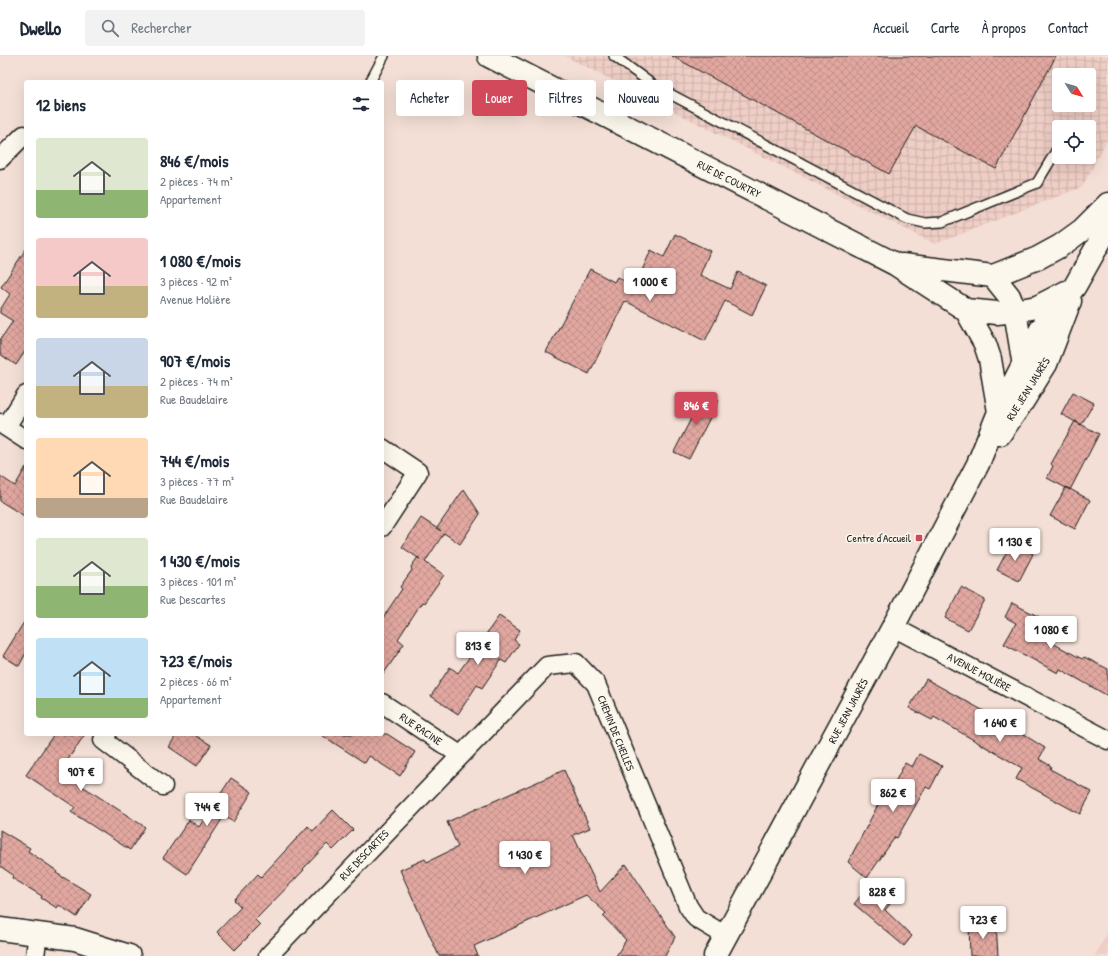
<!DOCTYPE html>
<html lang="fr">
<head>
<meta charset="utf-8">
<style>
  :root { --surface:#fff; --page:#f2f2f3; --text:#1f2937; --muted:#747a83; --line:#e0e1e3; --accent:#d1495b }
  body { margin:0; font-family:"Patrick Hand",sans-serif; background:var(--page); color:var(--text); height:100vh; display:flex; flex-direction:column; font-size:15px; white-space:nowrap }
  * { box-sizing:border-box; margin:0 }
  p { font-size:13px; color:var(--muted) }
  .icon { flex:none; width:22px; height:22px; fill:none; stroke:currentColor; stroke-width:2; stroke-linecap:round; stroke-linejoin:round }
  .map { position:relative; flex:1; overflow:hidden }
  .side { position:absolute; left:24px; top:24px; width:360px; height:656px; display:flex; flex-direction:column; background:var(--surface); border-radius:4px; box-shadow:0 4px 16px #0002 }
  .side>* { flex:none }
  .banner { position:absolute; left:396px; top:24px; width:380px; height:36px; display:flex; gap:8px }
  .needle { width:26px; rotate:127deg }
  .tools { position:absolute; left:1052px; top:12px; display:grid; gap:8px }
  .tools a { display:grid; place-items:center; width:44px; height:44px; border-radius:4px; background:var(--surface); box-shadow:0 4px 16px #0002; font-size:20px }
  .price { position:absolute; translate:-50% -34px; padding:0 9px; border-radius:4px; background:#fff; color:#222; font-size:13px; line-height:26px; filter:drop-shadow(0 1px 2px #0008) }
  .price::after { content:''; position:absolute; left:50%; top:24px; width:12px; height:9px; margin-left:-6px; background:inherit; clip-path:polygon(0 0,100% 0,50% 100%) }
  .price.current { background:var(--accent); color:#fff }
  ul { padding:0; list-style:none }
  li { display:flex; align-items:center; gap:12px; height:100px; padding:0 12px }
  li span { display:grid; place-items:center; flex:none; width:112px; height:80px; border-radius:4px; color:#555 }
  li>.icon { margin-inline-start:auto }
  span .icon { width:48px; height:48px; fill:#fffc; stroke-width:1 }
  li b { font-size:17px }
  h2 { display:flex; justify-content:space-between; align-items:center; height:48px; padding:0 12px; font-size:17px }
  .chip { padding:0 14px; border-radius:4px; background:var(--surface); box-shadow:0 4px 16px #0002; font-size:14px; line-height:36px }
  .chip.current { background:var(--accent); color:#fff }
  header { display:flex; align-items:center; gap:24px; box-sizing:border-box; height:56px; padding:0 20px; background:var(--surface); border-bottom:1px solid var(--line) }
  header strong { font-size:19px }
  nav { display:flex; gap:22px; margin-inline-start:auto; font-size:14px }
  .search { width:280px; height:36px; background:var(--page); display:flex; align-items:center; gap:10px; box-sizing:border-box; padding:0 14px; border-radius:4px; color:var(--muted); font-size:15px }
  .map>svg:first-child { display:block }
  .built { fill:#eecec5 }
  .industrial { fill:url(#industrial-grid); fill-rule:evenodd }
  .building { fill:url(#building-cross-hatch); stroke:#1c1c1c }
  .lines { fill:none; stroke-linecap:round; stroke-linejoin:round }
  .service-casing { stroke:#1c1c1c; stroke-width:12 }
  .minor-casing { stroke:#1c1c1c; stroke-width:21 }
  .tertiary-casing { stroke:#1c1c1c; stroke-width:25 }
  .secondary-casing { stroke:#1c1c1c; stroke-width:25 }
  .service { stroke:#fbf7ec; stroke-width:9 }
  .minor { stroke:#fbf7ec; stroke-width:18 }
  .tertiary { stroke:#fbf7ec; stroke-width:22 }
  .secondary { stroke:#fbf7ec; stroke-width:22 }
  .poi-dot { fill:#d1495b; stroke:#fbf7ec; stroke-width:1.5 }
  .labels { text-anchor:middle; stroke-width:3; stroke-linejoin:round; paint-order:stroke }
  .street-label { font-size:11px; fill:#1c1c1c; stroke:#fbf7ec }
  .poi-label { font-size:11px; fill:#1c1c1c; stroke:#fbf7ec; text-anchor:end }
</style>
</head>
<body>
<header>
<strong>Dwello</strong>
<div class="search"><svg class="icon" aria-label="search" viewBox="0 0 24 24"><circle cx="10" cy="10" r="6"/><path d="M15 15l6 6"/></svg>Rechercher</div>
<nav><a>Accueil</a><a>Carte</a><a>À propos</a><a>Contact</a></nav>
</header>
<div class="map">
<svg width="1108" height="900" viewBox="0 0 1108 900">
  <defs>
    <pattern id="industrial-grid" width="8" height="8" patternUnits="userSpaceOnUse"><rect width="8" height="8" fill="#eecec5"/><path d="M0 4h8M4 0v8" fill="none" stroke="#ccb0a9"/></pattern>
    <pattern id="building-cross-hatch" width="8" height="8" patternUnits="userSpaceOnUse"><rect width="8" height="8" fill="#e1a7a0"/><path d="M0 0l8 8M0 8l8-8" fill="none" stroke="#c08f89"/></pattern>
  </defs>
  <rect width="100%" height="100%" fill="#f3dfd5"/>
  <filter id="ink" filterUnits="userSpaceOnUse"><feTurbulence type="fractalNoise" baseFrequency=".025" numOctaves="2"/><feDisplacementMap in="SourceGraphic" scale="8" xChannelSelector="R" yChannelSelector="G"/><feConvolveMatrix kernelMatrix="1 2 1 2 8 2 1 2 1" color-interpolation-filters="sRGB"/></filter>
  <g filter="url(#ink)">
    <path class="built" d="M1107 877 1108 900H1095Z"/>
    <path class="industrial" d="M565 0H1108V82L1082 131 935 188ZM1059 19H1089V49H1059ZM1059 71H1089V101H1059Z"/>
    <path class="building" d="M672 0H1056L996 113 916 70 889 118Z
      M675 178 710 195 700 219 730 233 738 216 766 230 752 259 725 245 705 285 625 245 589 318 546 296 590 213 614 226 617 221 628 227 630 223 637 226 651 194 664 201Z
      M26 193V294L16 309 0 298V284L13 265 0 257V254L10 238 1 231Z
      M1073 336 1094 347 1081 369 1061 358Z
      M704 337 719 344 689 403 674 396Z
      M1075 365 1099 378 1070 434 1047 422 1053 410 1051 408Z
      M26 411V461L0 445V420L15 430Z
      M1066 431 1090 444 1075 473 1050 460Z
      M464 433 480 458 460 488 444 477 425 506 444 519 424 547 422 546 398 583 404 588 382 620V563L402 533 400 531 412 514 411 511 418 501 421 504 402 491 421 462 441 475 437 472Z
      M1012 486 1033 498 1019 525 997 514Z
      M961 531 985 544 968 574 945 562Z
      M1012 547 1053 568 1045 583 1082 603 1084 601 1108 613V640L1060 613 1058 617 1004 588 1016 567 1005 561Z
      M499 560 520 574 514 584 519 588 506 607 501 604 482 632 477 629 458 658 431 640 450 611 458 617Z
      M26 563V597L19 610 3 600Z
      M926 623 1002 665 1045 692 1039 703 1051 710 1050 713 1092 736 1080 758 1016 723 1022 712 934 661 932 664 909 652Z
      M54 678H85L63 711 70 715 67 720 145 771 130 794 71 756 75 751 26 719Z
      M177 678H193L211 689 197 710 169 691Z
      M320 678H387L415 696 400 720 369 700 365 707Z
      M919 698 942 710 930 733 926 731 897 782 895 781 867 822 848 806 889 728 893 730 905 707 912 711Z
      M564 714 590 772 573 779 600 836 626 808 675 881 665 900H616L626 884 603 860 606 857 586 839 474 890 478 900H439L400 814 425 803 427 806 458 791 447 766Z
      M231 722 252 736 233 766 224 760 187 818 163 802 189 764 199 771Z
      M333 754 353 774 333 794 327 788 303 813 304 814 255 864 260 869 235 894 217 876 241 851 234 844 258 818 261 821 308 770 313 775Z
      M0 774 30 792 28 795 57 815 56 817 91 838 77 861 59 849 57 852 41 842 42 840 12 822 13 819 0 810Z
      M872 826 894 843 885 854 912 880 904 890 854 848Z
      M996 867 998 900H970L969 868Z"/>
    <g class="lines">
      <defs>
        <path id="service" d="M614 0 653 29 907 163 925 167 942 166 1037 127 1059 90
          M370 26 384 0"/>
        <path id="minor" d="M0 103 24 79
          M0 367 26 384
          M6 371 26 339
          M382 392 418 416 382 471
          M893 571 1108 684
          M382 647 460 699
          M107 678 103 684 163 730
          M35 900 38 877
          M268 900 547 610 576 607 596 628 688 850 696 862 726 880"/>
        <path id="tertiary" d="M0 873 75 883 129 900"/>
        <path id="secondary" d="M489 0 895 208 966 254 997 257 1015 255 1037 251 1066 236
          M902 209 993 220 1038 202 1060 190 1082 174 1108 148
          M993 220 1009 240 1015 255 1024 310
          M966 254 985 288 990 303 999 356
          M1000 378 1023 345 1046 308 1070 245
          M715 900 893 571 978 408 999 356 1041 273 1075 230 1108 171"/>
      </defs>
      <use href="#service" class="service-casing"/>
      <use href="#minor" class="minor-casing"/>
      <use href="#tertiary" class="tertiary-casing"/>
      <use href="#secondary" class="secondary-casing"/>
      <use href="#service" class="service"/>
      <use href="#minor" class="minor"/>
      <use href="#tertiary" class="tertiary"/>
      <use href="#secondary" class="secondary"/>
    </g>
  </g>
  <rect class="poi-dot" x="915" y="478" width="8" height="8" rx="2"/>
  <g class="labels">
    <g class="street-label">
      <text transform="translate(729 123) rotate(27)" y="4">RUE DE COURTRY</text>
      <text transform="translate(1028 333) rotate(-58)" y="4">RUE JEAN JAURÈS</text>
      <text transform="translate(979 616) rotate(28)" y="4">AVENUE MOLIÈRE</text>
      <text transform="translate(848 655) rotate(-62)" y="4">RUE JEAN JAURÈS</text>
      <text transform="translate(421 673) rotate(34)" y="4">RUE RACINE</text>
      <text transform="translate(616 677) rotate(68)" y="4">CHEMIN DE CHELLES</text>
      <text transform="translate(364 799) rotate(-46)" y="4">RUE DESCARTES</text>
    </g>
    <g class="poi-label">
      <text x="911" y="486">Centre d'Accueil</text>
    </g>
  </g>
</svg>
<div class="tools">
<a><svg class="needle" viewBox="-14 -14 28 28"><path d="M0-13l5 13h-10z" fill="#e53935"/><path d="M0 13l5-13h-10z" fill="#747a83"/></svg></a>
<a><svg class="icon" aria-label="locate" viewBox="0 0 24 24"><circle cx="12" cy="12" r="6"/><path d="M12 2v4M12 18v4M2 12h4M18 12h4"/></svg></a>
</div>
<b class="price" style="left:650px;top:246px">1 000 €</b>
<b class="price current" style="left:696px;top:370px">846 €</b>
<b class="price" style="left:1015px;top:506px">1 130 €</b>
<b class="price" style="left:1051px;top:594px">1 080 €</b>
<b class="price" style="left:478px;top:610px">813 €</b>
<b class="price" style="left:1000px;top:687px">1 640 €</b>
<b class="price" style="left:81px;top:736px">907 €</b>
<b class="price" style="left:893px;top:757px">862 €</b>
<b class="price" style="left:207px;top:771px">744 €</b>
<b class="price" style="left:525px;top:819px">1 430 €</b>
<b class="price" style="left:882px;top:856px">828 €</b>
<b class="price" style="left:983px;top:884px">723 €</b>
<div class="banner">
<a class="chip">Acheter</a>
<a class="chip current">Louer</a>
<a class="chip">Filtres</a>
<a class="chip">Nouveau</a>
</div>
<section class="side">
<h2>12 biens<svg class="icon" aria-label="filters" viewBox="0 0 24 24"><path d="M4 7h16M4 17h16"/><circle cx="9" cy="7" r="2"/><circle cx="15" cy="17" r="2"/></svg></h2>
<ul>
<li><span style="background:linear-gradient(#dfe7d0 65%,#8fb573 0)"><svg class="icon" aria-label="home" viewBox="0 0 24 24"><path d="M3 11l9-7 9 7M6 9v11h12V9"/></svg></span><div><b>846 €/mois</b><p>2 pièces · 74 m²</p><p>Appartement</p></div></li>
<li><span style="background:linear-gradient(#f6c9c9 60%,#c2b280 0)"><svg class="icon" aria-label="home" viewBox="0 0 24 24"><path d="M3 11l9-7 9 7M6 9v11h12V9"/></svg></span><div><b>1 080 €/mois</b><p>3 pièces · 92 m²</p><p>Avenue Molière</p></div></li>
<li><span style="background:linear-gradient(#c9d6e8 60%,#c2b280 0)"><svg class="icon" aria-label="home" viewBox="0 0 24 24"><path d="M3 11l9-7 9 7M6 9v11h12V9"/></svg></span><div><b>907 €/mois</b><p>2 pièces · 74 m²</p><p>Rue Baudelaire</p></div></li>
<li><span style="background:linear-gradient(#ffd9b3 75%,#b9a48a 0)"><svg class="icon" aria-label="home" viewBox="0 0 24 24"><path d="M3 11l9-7 9 7M6 9v11h12V9"/></svg></span><div><b>744 €/mois</b><p>3 pièces · 77 m²</p><p>Rue Baudelaire</p></div></li>
<li><span style="background:linear-gradient(#dfe7d0 60%,#8fb573 0)"><svg class="icon" aria-label="home" viewBox="0 0 24 24"><path d="M3 11l9-7 9 7M6 9v11h12V9"/></svg></span><div><b>1 430 €/mois</b><p>3 pièces · 101 m²</p><p>Rue Descartes</p></div></li>
<li><span style="background:linear-gradient(#bfe0f5 75%,#8fb573 0)"><svg class="icon" aria-label="home" viewBox="0 0 24 24"><path d="M3 11l9-7 9 7M6 9v11h12V9"/></svg></span><div><b>723 €/mois</b><p>2 pièces · 66 m²</p><p>Appartement</p></div></li>
</ul>
</section>
</div>
</body>
</html>
